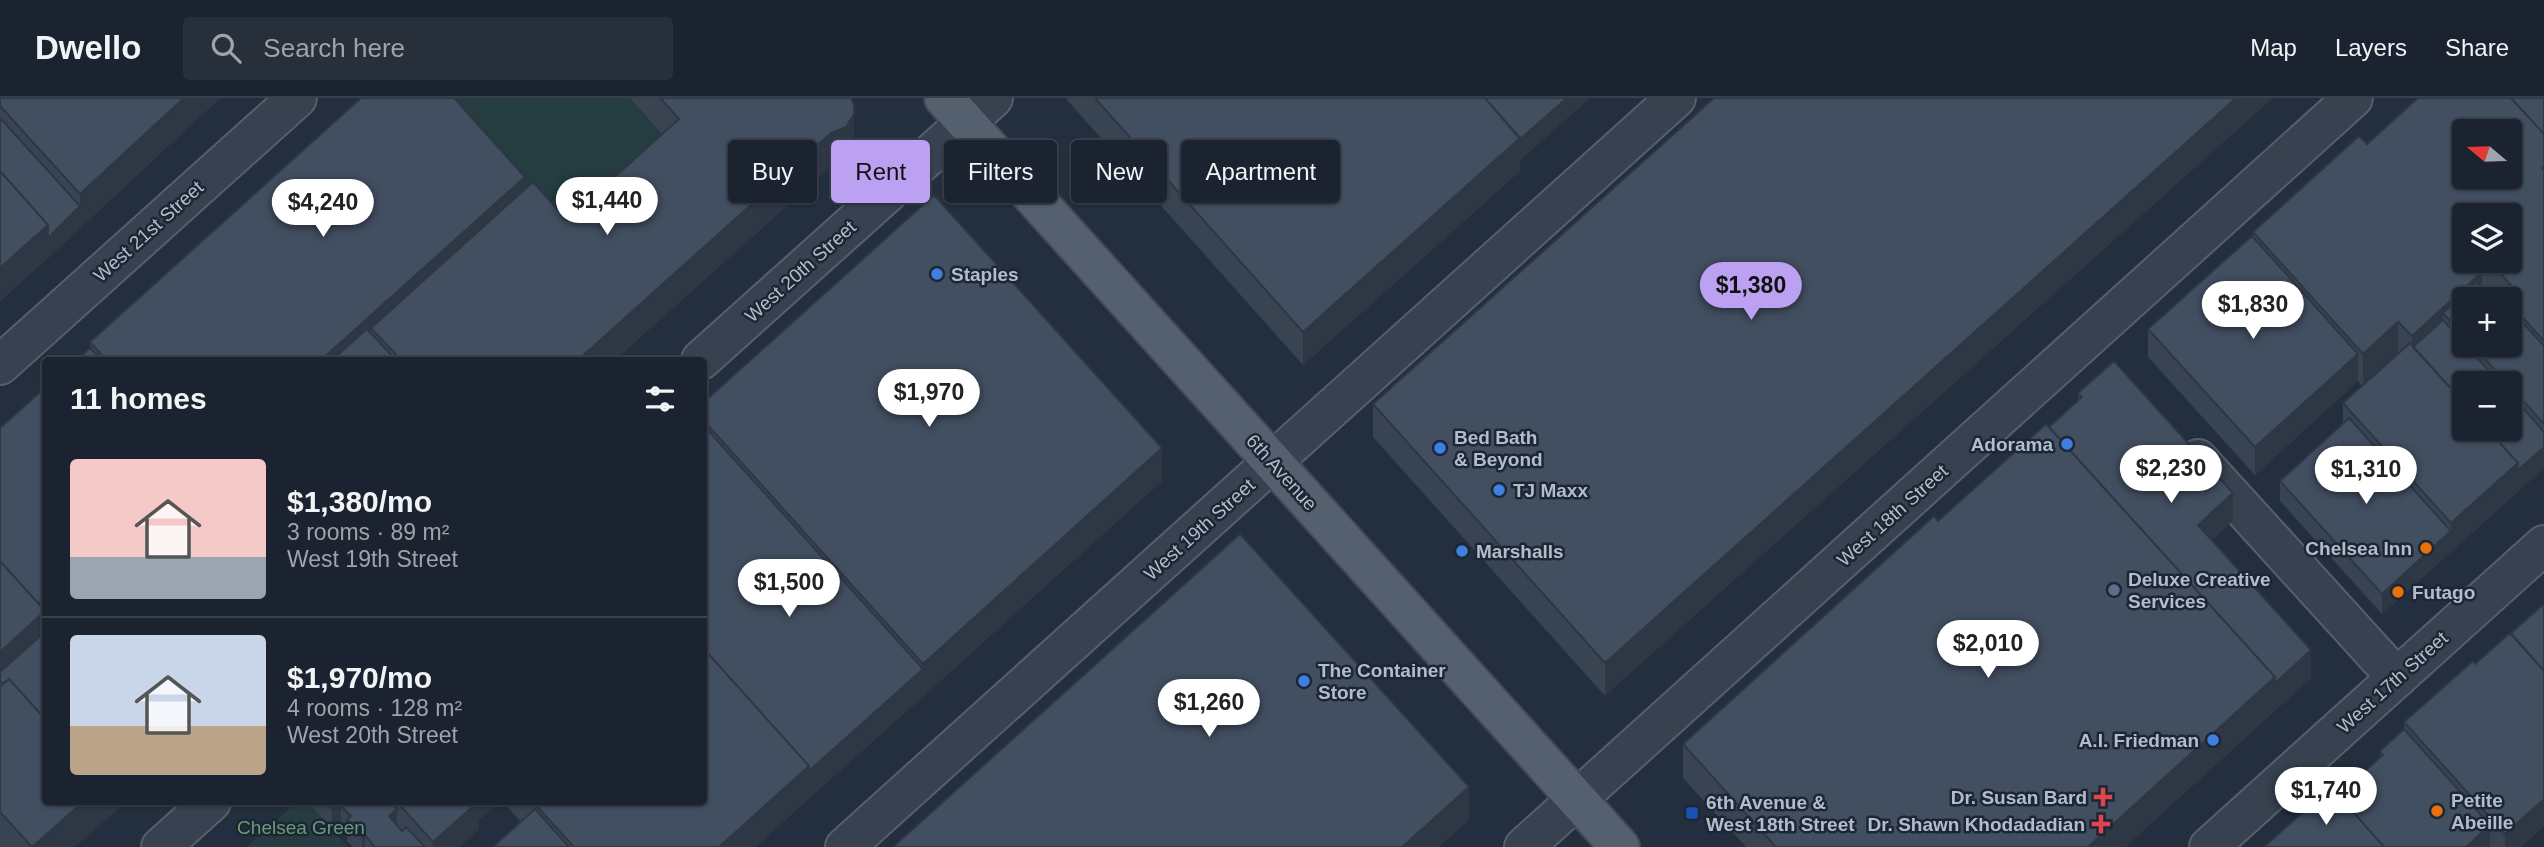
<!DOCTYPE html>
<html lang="en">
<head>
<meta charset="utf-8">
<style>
  :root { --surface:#1a232f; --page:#272f3b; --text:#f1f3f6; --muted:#9fa4aa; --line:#38404b; --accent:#bca0f2 }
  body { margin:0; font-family:Arial,sans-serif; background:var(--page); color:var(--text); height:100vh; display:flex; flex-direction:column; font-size:26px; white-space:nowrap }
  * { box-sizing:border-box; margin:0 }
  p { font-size:23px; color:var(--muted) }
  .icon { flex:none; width:38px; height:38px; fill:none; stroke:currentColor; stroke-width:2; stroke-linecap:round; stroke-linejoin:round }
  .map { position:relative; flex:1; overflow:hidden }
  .drawer { position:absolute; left:42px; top:259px; width:665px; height:448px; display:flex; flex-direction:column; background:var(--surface); border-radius:7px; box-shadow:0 2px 5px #0004,0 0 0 2px var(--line) }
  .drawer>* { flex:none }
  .hud { position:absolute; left:728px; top:42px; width:665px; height:63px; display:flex; gap:14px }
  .needle { width:46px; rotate:289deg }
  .buttons { position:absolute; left:2452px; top:21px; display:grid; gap:14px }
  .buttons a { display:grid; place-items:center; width:70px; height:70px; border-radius:7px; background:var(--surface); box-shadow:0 2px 5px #0004,0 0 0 2px var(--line); font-size:35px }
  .price { position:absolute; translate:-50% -60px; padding:0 16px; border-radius:24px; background:#fff; color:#222; font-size:23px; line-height:46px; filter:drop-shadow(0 2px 4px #0008) }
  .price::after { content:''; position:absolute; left:50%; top:42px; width:21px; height:16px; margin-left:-10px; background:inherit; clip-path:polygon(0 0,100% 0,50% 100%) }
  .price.selected { background:var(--accent); color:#111 }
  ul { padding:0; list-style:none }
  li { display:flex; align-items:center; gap:21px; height:175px; padding:0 28px }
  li+li { border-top:2px solid var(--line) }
  li span { display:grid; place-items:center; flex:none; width:196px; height:140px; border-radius:7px; color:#555 }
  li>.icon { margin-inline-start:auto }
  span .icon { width:84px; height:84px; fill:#fffc; stroke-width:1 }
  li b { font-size:30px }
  h2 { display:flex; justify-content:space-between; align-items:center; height:84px; padding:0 28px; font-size:30px }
  .chip { padding:0 24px; border-radius:7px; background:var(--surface); box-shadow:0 2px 5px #0004,0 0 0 2px var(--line); font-size:24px; line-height:63px }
  .chip.selected { background:var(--accent); color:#111 }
  header { display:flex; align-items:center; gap:42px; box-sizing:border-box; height:98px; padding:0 35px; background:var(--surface); border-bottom:2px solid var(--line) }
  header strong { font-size:33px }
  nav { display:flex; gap:38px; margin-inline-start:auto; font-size:24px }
  .search { width:490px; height:63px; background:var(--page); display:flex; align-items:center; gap:18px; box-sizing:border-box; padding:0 24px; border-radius:7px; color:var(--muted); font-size:26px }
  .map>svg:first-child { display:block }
  .green { fill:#253d40 }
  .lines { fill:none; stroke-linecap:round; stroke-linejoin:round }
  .minor-casing { stroke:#555f6d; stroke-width:42 }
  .major-casing { stroke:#404a58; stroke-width:42 }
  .minor { stroke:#37414f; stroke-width:38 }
  .major { stroke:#55606f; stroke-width:38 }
  .wall { fill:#394453; fill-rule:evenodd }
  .shaded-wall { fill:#2e3744 }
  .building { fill:#424f61; stroke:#2e3744; stroke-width:2; fill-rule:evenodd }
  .shop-dot { fill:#3f7fe0; stroke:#1c2634; stroke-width:2.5 }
  .food-dot { fill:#e8710a; stroke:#1c2634; stroke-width:2.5 }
  .service-dot { fill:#5c6f8a; stroke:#1c2634; stroke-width:2.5 }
  .health-dot { fill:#e0444e; stroke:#1c2634; stroke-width:2.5 }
  .transit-dot { fill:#1a4fb4; stroke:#1c2634; stroke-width:2.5 }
  .labels { text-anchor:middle; stroke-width:5; stroke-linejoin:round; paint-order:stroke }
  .street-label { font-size:19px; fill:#b3bcca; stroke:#1c2634 }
  .poi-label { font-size:19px; font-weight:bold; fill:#b3bcca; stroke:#1c2634; text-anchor:start }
  .park-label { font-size:19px; fill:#6a9b75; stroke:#1c2634 }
</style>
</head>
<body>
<header>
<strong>Dwello</strong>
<div class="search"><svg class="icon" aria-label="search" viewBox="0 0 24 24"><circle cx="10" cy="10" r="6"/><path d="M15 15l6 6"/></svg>Search here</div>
<nav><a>Map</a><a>Layers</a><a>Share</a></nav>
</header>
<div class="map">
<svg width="2544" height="749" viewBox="0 0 2544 749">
  <rect width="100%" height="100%" fill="#232f3f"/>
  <path class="green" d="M424 0H630L679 54 567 155Z
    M297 704H307L348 749H246Z"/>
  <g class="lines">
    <defs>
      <path id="minor" d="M701 262 993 0
        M0 267 297 0
        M2198 361 2397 580
        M161 749 211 704
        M845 749 1676 0
        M1524 749 2353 0
        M2209 749 2544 447"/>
      <path id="major" d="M944 0 1620 749"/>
    </defs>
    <use href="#minor" class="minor-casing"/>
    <use href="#major" class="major-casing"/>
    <use href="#minor" class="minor"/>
    <use href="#major" class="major"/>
  </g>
  <path class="wall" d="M0 0H220L48 160 0 203Z
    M630 0H851L854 49 846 62 831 68 615 262H76L90 250V244L525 91 567 122 662 36Z
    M1067 0H1590L1520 62V73L1303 267 1067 2Z
    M1714 0 1605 598 1373 339V306Z
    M2544 0V370L2382 516 2280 403V383L2343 326V305L2362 288 2358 283 2255 377 2148 259V231L2253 139V134L2367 46ZM2464 117 2510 163H2464ZM2482 188 2494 201H2510V247H2464V201L2482 190ZM2464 285H2510V331Z
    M46 289 45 534 75 749H0V330Z
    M2078 295 2233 422 2212 442 2311 580 2125 749H1746L1683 680V646L1938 423 2049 329 2078 302Z
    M704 304 1162 383 755 749H493L521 724 503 704H704Z
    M2404 624 2544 728 2521 749H2491L2338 697 2380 661V653L2404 631Z
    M307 704H500L479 722V731L459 749H353L347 743V734L341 728 332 731Z"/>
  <path class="shaded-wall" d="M184 0H220L48 160V140L80 108V96Z
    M1567 0H1590L1520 62V73L1303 267V234Z
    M2236 0H2273L1605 598V565Z
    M854 7V49L846 62 831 68 615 262H578Z
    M525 79V112L371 230V250L358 262H321Z
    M48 127V160L0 203V170Z
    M2464 142V163L2459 148Z
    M2482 174V201L2443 215V242L2412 254V238Z
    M2398 224V257L2363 289V256Z
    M2358 256V283L2255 377V349Z
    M2544 349V370L2518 393V372Z
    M1162 350V383L923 599V566Z
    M2518 365V393L2382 516V496L2451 433V425Z
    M2233 395V422L2198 455V427Z
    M46 499 45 546 0 583V554L36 507Z
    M2311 552V580L2125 749H2088L2275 579Z
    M923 571V599L755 749H719L809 668Z
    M1469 689V722L1439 749H1402Z
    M2544 701V728L2521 749H2505V736Z
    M83 704H126L75 749H32Z
    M475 704H500L479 722V731L459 749H433V744Z
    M341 708V728L332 731V711Z
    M397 711V731L389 718Z
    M2490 727V748L2488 749H2466Z
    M365 737V749H362V739Z"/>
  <path class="building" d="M0 0H184L80 96 0 8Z
    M361 0H454L525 79 321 262H106L90 244Z
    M660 0H851L854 7V16L846 29 831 35 578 262H401L371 230 533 84 567 122 679 21Z
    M1095 0H1485L1520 40 1303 234Z
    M1485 0H1567L1520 41Z
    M1714 0H2236L1605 565 1373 306Z
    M2418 0H2511L2544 36V68L2542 70 2544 73V243L2513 209 2523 200 2489 163H2510V117H2464V142L2459 148 2464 154V163H2472L2482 174 2412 238 2398 224 2363 256 2253 134 2359 38 2367 46ZM2464 33H2510V79H2464Z
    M2511 0H2544V36Z
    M0 20 80 108 48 140V127L0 73Z
    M0 73 48 127 0 170Z
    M934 97 1162 350 923 566 704 323V304Z
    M2252 138 2358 256 2255 349 2148 231Z
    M2477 184 2492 201H2464V238L2443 215Z
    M2513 214 2544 248V326L2510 288V285H2507L2472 247H2510V217Z
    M2443 222 2464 245V247H2466L2500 285H2464V305L2413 249Z
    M367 231 396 262H332Z
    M2410 245 2464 305V331H2487L2518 365 2451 425 2343 305Z
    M90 250 102 262H76Z
    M2114 263 2233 395 2198 427 2311 552 2275 585V579L2049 329 2082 299 2078 295Z
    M46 289V499L38 505 0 463V330Z
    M2510 295 2544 334V349L2518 372V365L2487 331H2510Z
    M2349 320 2451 433 2382 496 2280 383Z
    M2046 326 2275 579 2088 749H1776L1683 646 1934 418 1938 423Z
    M704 328 923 571 809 673V668L704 551Z
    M1240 436 1469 689 1402 749H893Z
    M0 463 45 513 0 554Z
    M2544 506V573L2511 535Z
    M46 533V622L9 581 3 586 0 583V574Z
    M2510 535 2544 573V701L2505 736 2404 624 2473 563 2475 566Z
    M704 551 809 668 719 749H574L533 704H704Z
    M9 581 46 622V704H83L32 749 0 714V589Z
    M2404 631 2490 727 2466 749H2384L2338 697 2383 657 2380 653Z
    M2331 689 2384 749H2264Z
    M325 704H390L397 711 389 718 402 733 406 729 425 749H375L365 737 362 739 347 722 351 718 341 708 332 711Z
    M397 704H478L433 744Z
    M535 711 569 749H493Z"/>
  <g class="shop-dot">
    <circle cx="937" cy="176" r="7"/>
    <circle cx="2067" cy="346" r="7"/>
    <circle cx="1440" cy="350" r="7"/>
    <circle cx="1499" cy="392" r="7"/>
    <circle cx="1462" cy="453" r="7"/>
    <circle cx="1304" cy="583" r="7"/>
    <circle cx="2213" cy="642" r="7"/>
  </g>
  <g class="food-dot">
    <circle cx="2426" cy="450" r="7"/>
    <circle cx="2398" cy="494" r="7"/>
    <circle cx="2437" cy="713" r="7"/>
  </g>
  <circle class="service-dot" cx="2114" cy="492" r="7"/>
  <g class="health-dot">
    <path d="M2099.5 688.5h7v7h7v7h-7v7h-7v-7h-7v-7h7z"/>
    <path d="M2097.5 715.5h7v7h7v7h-7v7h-7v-7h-7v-7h7z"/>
  </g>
  <rect class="transit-dot" x="1685" y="708" width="14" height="14" rx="3.5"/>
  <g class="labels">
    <g class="street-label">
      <text transform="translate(148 133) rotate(-42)" y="7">West 21st Street</text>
      <text transform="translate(800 173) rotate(-42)" y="7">West 20th Street</text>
      <text transform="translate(1282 374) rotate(48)" y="7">6th Avenue</text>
      <text transform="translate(1892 417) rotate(-42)" y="7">West 18th Street</text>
      <text transform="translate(1199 431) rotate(-42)" y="7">West 19th Street</text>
      <text transform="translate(2392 584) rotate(-42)" y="7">West 17th Street</text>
    </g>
    <g class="poi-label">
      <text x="951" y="183">Staples</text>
      <text x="1454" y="346">Bed Bath<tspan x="1454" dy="22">&amp; Beyond</tspan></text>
      <text x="2053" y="353" text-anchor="end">Adorama</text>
      <text x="1513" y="399">TJ Maxx</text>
      <text x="2412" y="457" text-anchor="end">Chelsea Inn</text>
      <text x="1476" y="460">Marshalls</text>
      <text x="2128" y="488">Deluxe Creative<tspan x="2128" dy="22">Services</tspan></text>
      <text x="2412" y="501">Futago</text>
      <text x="1318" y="579">The Container<tspan x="1318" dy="22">Store</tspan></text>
      <text x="2199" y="649" text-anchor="end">A.I. Friedman</text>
      <text x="2087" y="706" text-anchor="end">Dr. Susan Bard</text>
      <text x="2451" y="709">Petite<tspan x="2451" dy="22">Abeille</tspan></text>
      <text x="1706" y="711">6th Avenue &amp;<tspan x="1706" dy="22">West 18th Street</tspan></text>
      <text x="2085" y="733" text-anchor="end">Dr. Shawn Khodadadian</text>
    </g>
    <g class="park-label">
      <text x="301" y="736">Chelsea Green</text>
    </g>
  </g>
</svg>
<div class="buttons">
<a><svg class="needle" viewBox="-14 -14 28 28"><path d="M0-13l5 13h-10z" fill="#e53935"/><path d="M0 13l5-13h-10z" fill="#9fa4aa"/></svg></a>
<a><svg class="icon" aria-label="layers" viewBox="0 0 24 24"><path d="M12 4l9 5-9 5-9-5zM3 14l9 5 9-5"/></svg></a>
<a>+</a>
<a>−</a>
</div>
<b class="price" style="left:607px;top:139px">$1,440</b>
<b class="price" style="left:323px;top:141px">$4,240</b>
<b class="price selected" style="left:1751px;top:224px">$1,380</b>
<b class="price" style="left:2253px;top:243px">$1,830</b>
<b class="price" style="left:929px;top:331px">$1,970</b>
<b class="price" style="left:2171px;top:407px">$2,230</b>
<b class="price" style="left:2366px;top:408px">$1,310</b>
<b class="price" style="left:789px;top:521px">$1,500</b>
<b class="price" style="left:1988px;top:582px">$2,010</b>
<b class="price" style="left:1209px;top:641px">$1,260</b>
<b class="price" style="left:2326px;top:729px">$1,740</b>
<div class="hud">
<a class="chip">Buy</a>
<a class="chip selected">Rent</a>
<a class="chip">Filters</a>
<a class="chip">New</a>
<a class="chip">Apartment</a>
</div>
<section class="drawer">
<h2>11 homes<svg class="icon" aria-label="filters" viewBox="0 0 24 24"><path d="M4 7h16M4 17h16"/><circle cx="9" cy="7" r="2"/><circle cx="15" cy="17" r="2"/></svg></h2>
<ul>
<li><span style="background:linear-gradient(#f6c9c9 70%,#9aa5b1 0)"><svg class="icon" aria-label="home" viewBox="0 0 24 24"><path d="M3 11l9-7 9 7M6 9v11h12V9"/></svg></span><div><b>$1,380/mo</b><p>3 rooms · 89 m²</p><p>West 19th Street</p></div></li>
<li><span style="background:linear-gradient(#c9d6e8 65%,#b9a48a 0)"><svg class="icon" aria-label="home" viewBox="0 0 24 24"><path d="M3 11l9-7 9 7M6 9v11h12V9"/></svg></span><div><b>$1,970/mo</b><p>4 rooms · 128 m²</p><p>West 20th Street</p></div></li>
</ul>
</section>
</div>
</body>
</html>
